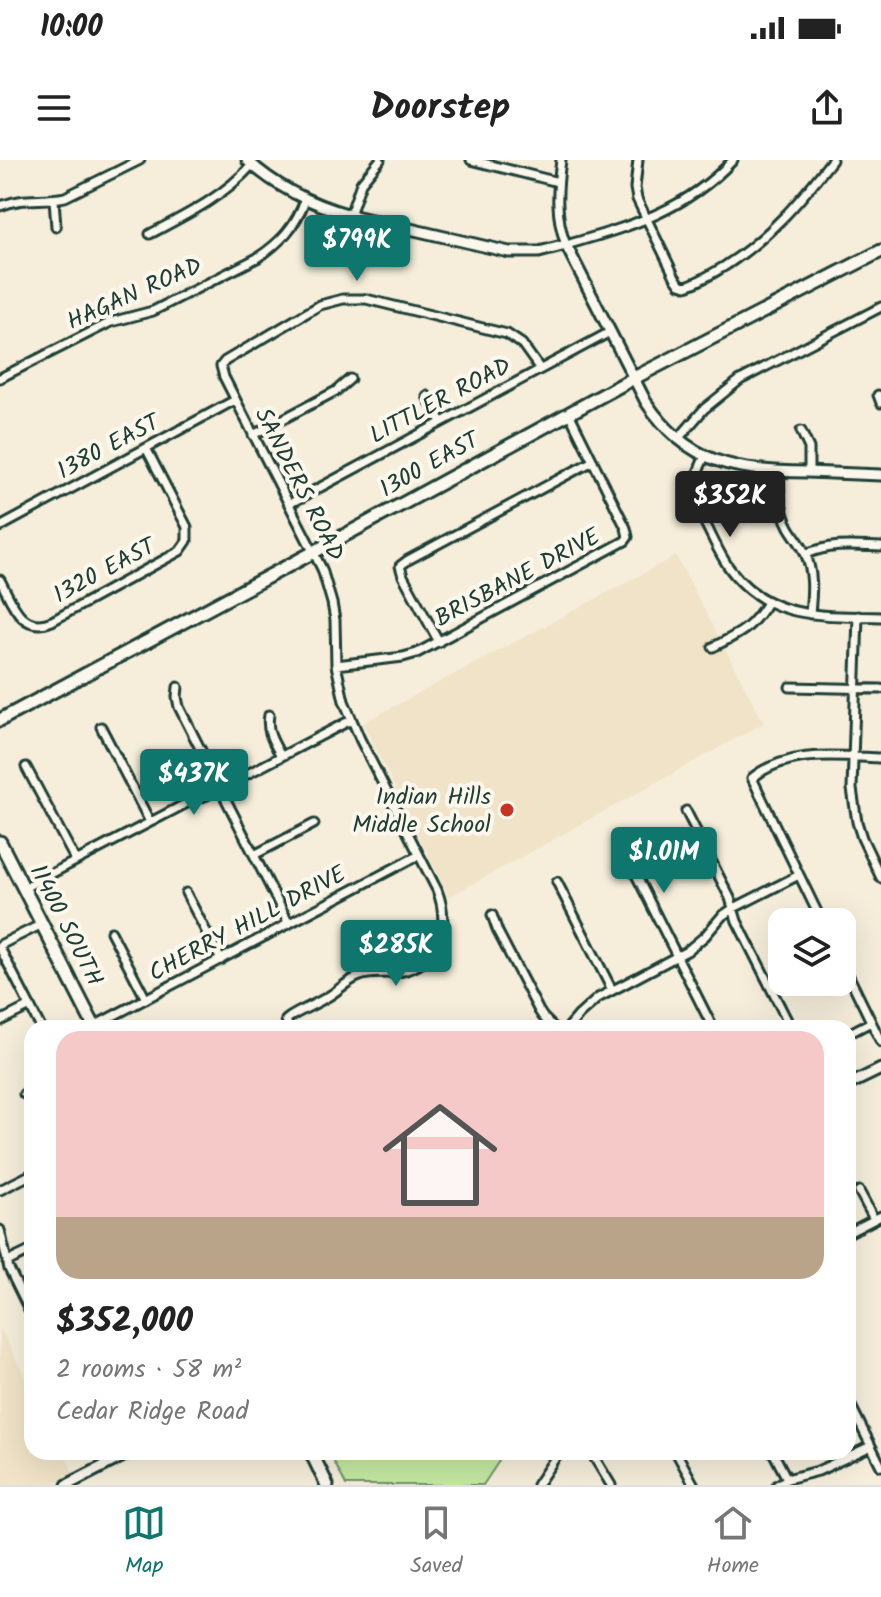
<!DOCTYPE html>
<html lang="en">
<head>
<meta charset="utf-8">
<style>
  :root { --surface:#fff; --page:#f2f2f2; --text:#222; --muted:#767676; --line:#e0e0e0; --accent:#0f766e }
  body { margin:0; font-family:Kalam,sans-serif; background:var(--page); color:var(--text); height:100vh; display:flex; flex-direction:column; font-size:30px; white-space:nowrap }
  * { box-sizing:border-box; margin:0 }
  p { font-size:26px; color:var(--muted) }
  .icon { flex:none; width:44px; height:44px; fill:none; stroke:currentColor; stroke-width:2; stroke-linecap:round; stroke-linejoin:round }
  .map { position:relative; flex:1; overflow:hidden }
  .panel { position:absolute; left:24px; top:860px; width:832px; height:440px; display:flex; flex-direction:column; background:var(--surface); border-radius:24px; box-shadow:0 8px 32px #0002 }
  .panel>* { flex:none }
  .tools { position:absolute; left:768px; top:748px; display:grid; gap:16px }
  .tools a { display:grid; place-items:center; width:88px; height:88px; border-radius:16px; background:var(--surface); box-shadow:0 8px 32px #0002; font-size:40px }
  .price { position:absolute; translate:-50% -68px; padding:0 18px; border-radius:8px; background:var(--accent); color:#fff; font-size:26px; line-height:52px; filter:drop-shadow(0 2px 4px #0008) }
  .price::after { content:''; position:absolute; left:50%; top:48px; width:24px; height:18px; margin-left:-12px; background:inherit; clip-path:polygon(0 0,100% 0,50% 100%) }
  .price.current { background:#222; color:#fff }
  ul { padding:0; list-style:none }
  li { display:grid; align-content:center; gap:16px; height:424px; padding:0 32px }
  li+li { border-top:2px solid var(--line) }
  li span { display:grid; place-items:center; height:248px; border-radius:24px; color:#555 }
  li>.icon { margin-inline-start:auto }
  span .icon { width:144px; height:144px; fill:#fffc; stroke-width:1 }
  li b { font-size:34px }
  .status { display:flex; justify-content:space-between; align-items:center; height:56px; padding:0 40px; background:var(--surface); direction:ltr }
  .status svg { height:22px; fill:currentColor }
  header { display:flex; justify-content:space-between; align-items:center; height:104px; padding:0 32px; background:var(--surface); font-size:36px; font-weight:600 }
  .menu { display:flex; justify-content:space-around; align-items:center; height:112px; border-top:2px solid var(--line); background:var(--surface); font-size:22px; color:var(--muted) }
  .menu a { display:grid; justify-items:center; gap:4px }
  .menu .current { color:var(--accent) }
  .map>svg:first-child { display:block }
  .built { fill:#f0e3c7 }
  .green { fill:#c4e8a2; stroke:#72926b; stroke-width:2 }
  .lines { fill:none; stroke-linecap:round; stroke-linejoin:round }
  .street-casing { stroke:#1f3d34; stroke-width:13 }
  .secondary-casing { stroke:#1f3d34; stroke-width:15 }
  .primary-casing { stroke:#1f3d34; stroke-width:17 }
  .street { stroke:#fbf7ec; stroke-width:7 }
  .secondary { stroke:#fbf7ec; stroke-width:9 }
  .primary { stroke:#fbf7ec; stroke-width:11 }
  .poi-dot { fill:#c8321e; stroke:#fbf7ec; stroke-width:3 }
  .labels { text-anchor:middle; stroke-width:8; stroke-linejoin:round; paint-order:stroke }
  .street-label { font-size:24px; fill:#1f3d34; stroke:#fbf7ec }
  .poi-label { font-size:24px; fill:#1f3d34; stroke:#fbf7ec; text-anchor:end }
</style>
</head>
<body>
<div class="status"><b>10:00</b><svg viewBox="0 0 49 12"><path d="M0 12V9h3v3zM5 12V6h3v6zM10 12V3h3v9zM15 12V0h3v12zM26 1h20v11H26zM47 4h2v5h-2z"/></svg></div>
<header><svg class="icon" aria-label="menu" viewBox="0 0 24 24"><path d="M4 6h16M4 12h16M4 18h16"/></svg>Doorstep<svg class="icon" aria-label="share" viewBox="0 0 24 24"><path d="M12 15V3M7 8l5-5 5 5M5 13v7h14v-7"/></svg></header>
<div class="map">
<svg width="881" height="1325" viewBox="0 0 881 1325">
  <rect width="100%" height="100%" fill="#f6eedb"/>
  <filter id="ink" filterUnits="userSpaceOnUse"><feTurbulence type="fractalNoise" baseFrequency=".0125" numOctaves="2"/><feDisplacementMap in="SourceGraphic" scale="16" xChannelSelector="R" yChannelSelector="G"/><feConvolveMatrix kernelMatrix="1 2 1 2 8 2 1 2 1" color-interpolation-filters="sRGB"/></filter>
  <g filter="url(#ink)">
    <path class="built" d="M676 396 764 563 449 737 363 563Z
      M0 1168 32 1231V1292H63L74 1314 52 1325H0Z"/>
    <path class="green" d="M329 1292H490L499 1301 483 1325H346Z"/>
    <g class="lines">
      <defs>
        <path id="street" d="M471 0 558 22
          M561 0C557 30 555 56 566 85 629 67 687 50 733 0
          M638 0 635 28 637 39 675 117 680 124 686 126C700 122 713 113 725 106 769 78 800 41 832 0
          M54 39 56 67
          M0 46C25 36 41 42 65 37L140 0
          M350 55 361 23 380 0
          M150 74C188 54 223 37 252 5
          M0 218 111 162 153 151 257 98C280 83 296 66 305 40
          M878 235 881 243
          M427 236 441 262
          M801 271 809 288V312
          M253 275 336 231 350 219
          M678 279 704 249 740 220 881 147
          M705 296C689 328 693 340 709 371 715 383 721 397 730 409 769 461 823 455 881 457
          M779 312C779 331 779 349 789 367 794 376 801 383 805 393 814 413 812 433 810 454
          M289 344 610 172
          M0 367 235 240
          M806 394C833 383 853 386 881 387
          M0 420C12 442 21 474 52 461L180 391 187 381V367L146 288
          M858 456 852 629 857 662 862 678 881 718
          M439 482 403 416 400 406 408 400 593 301
          M713 487C741 473 751 469 768 441
          M336 505 403 497 417 493 625 381 628 377 626 368 569 253
          M178 527 177 537 179 547 289 764
          M790 527 881 529
          M269 555C266 571 273 582 281 596
          M101 567 150 662
          M26 607 76 701
          M686 651 730 738 737 761 791 868
          M622 687 713 868
          M254 695 314 664
          M557 722 612 830
          M24 728 187 643 207 635 351 560
          M186 733 221 800
          M492 755 498 772 539 851 543 857 554 868
          M822 762 752 618C789 589 837 596 881 598
          M111 772 146 839
          M0 785 42 764
          M0 788 41 868
          M842 802 881 882
          M0 861 30 846
          M94 866 419 695
          M289 868 286 860 290 857C303 849 316 844 329 836 339 830 348 820 360 816 373 811 385 815 398 812 439 805 451 766 437 730L360 579 344 541 336 505 335 460 332 443 322 409 224 217 221 206 225 201 320 145 343 139H366L507 174 522 184 540 209
          M568 868 579 855 598 838 687 791 705 776 722 756 734 748 799 715
          M848 874 871 862
          M24 934 32 930
          M0 1030 32 1014
          M859 1031 874 1059
          M0 1070 9 1109 32 1156
          M848 1073 881 1056
          M7 1102 32 1090
          M848 1240 881 1306
          M591 1292 611 1325
          M676 1292 694 1325
          M773 1292 787 1319
          M537 1325 559 1292
          M777 1325 787 1319 818 1311 871 1286"/>
        <path id="secondary" d="M247 0C277 28 311 44 350 55L509 92H539L566 85 646 242C688 305 737 311 807 312 832 313 856 314 881 315
          M848 925 881 909
          M67 1325 131 1292"/>
        <path id="primary" d="M0 560 314 392 634 218 881 91
          M0 682 95 868
          M311 1292 327 1325"/>
      </defs>
      <use href="#street" class="street-casing"/>
      <use href="#secondary" class="secondary-casing"/>
      <use href="#primary" class="primary-casing"/>
      <use href="#street" class="street"/>
      <use href="#secondary" class="secondary"/>
      <use href="#primary" class="primary"/>
    </g>
  </g>
  <circle class="poi-dot" cx="507" cy="650" r="8"/>
  <g class="labels">
    <g class="street-label">
      <text transform="translate(134 133) rotate(-24)" y="8">HAGAN ROAD</text>
      <text transform="translate(440 240) rotate(-28)" y="8">LITTLER ROAD</text>
      <text transform="translate(108 286) rotate(-28)" y="8">1380 EAST</text>
      <text transform="translate(429 304) rotate(-29)" y="8">1300 EAST</text>
      <text transform="translate(300 324) rotate(63)" y="8">SANDERS ROAD</text>
      <text transform="translate(104 410) rotate(-28)" y="8">1320 EAST</text>
      <text transform="translate(517 417) rotate(-28)" y="8">BRISBANE DRIVE</text>
      <text transform="translate(247 763) rotate(-28)" y="8">CHERRY HILL DRIVE</text>
      <text transform="translate(67 765) rotate(63)" y="8">11400 SOUTH</text>
    </g>
    <g class="poi-label">
      <text x="491" y="644">Indian Hills<tspan x="491" dy="28">Middle School</tspan></text>
    </g>
  </g>
</svg>
<div class="tools">
<a><svg class="icon" aria-label="layers" viewBox="0 0 24 24"><path d="M12 4l9 5-9 5-9-5zM3 14l9 5 9-5"/></svg></a>
</div>
<b class="price" style="left:357px;top:123px">$799K</b>
<b class="price current" style="left:730px;top:379px">$352K</b>
<b class="price" style="left:194px;top:657px">$437K</b>
<b class="price" style="left:664px;top:735px">$1.01M</b>
<b class="price" style="left:396px;top:828px">$285K</b>
<section class="panel">
<ul>
<li><span style="background:linear-gradient(#f6c9c9 75%,#b9a48a 0)"><svg class="icon" aria-label="home" viewBox="0 0 24 24"><path d="M3 11l9-7 9 7M6 9v11h12V9"/></svg></span><div><b>$352,000</b><p>2 rooms · 58 m²</p><p>Cedar Ridge Road</p></div></li>
</ul>
</section>
</div>
<nav class="menu">
<a class="current"><svg class="icon" aria-label="map" viewBox="0 0 24 24"><path d="M3 6l6-2 6 2 6-2v14l-6 2-6-2-6 2zM9 4v14M15 6v14"/></svg>Map</a>
<a><svg class="icon" aria-label="saved" viewBox="0 0 24 24"><path d="M7 4h10v16l-5-4-5 4z"/></svg>Saved</a>
<a><svg class="icon" aria-label="home" viewBox="0 0 24 24"><path d="M3 11l9-7 9 7M6 9v11h12V9"/></svg>Home</a>
</nav>
</body>
</html>
